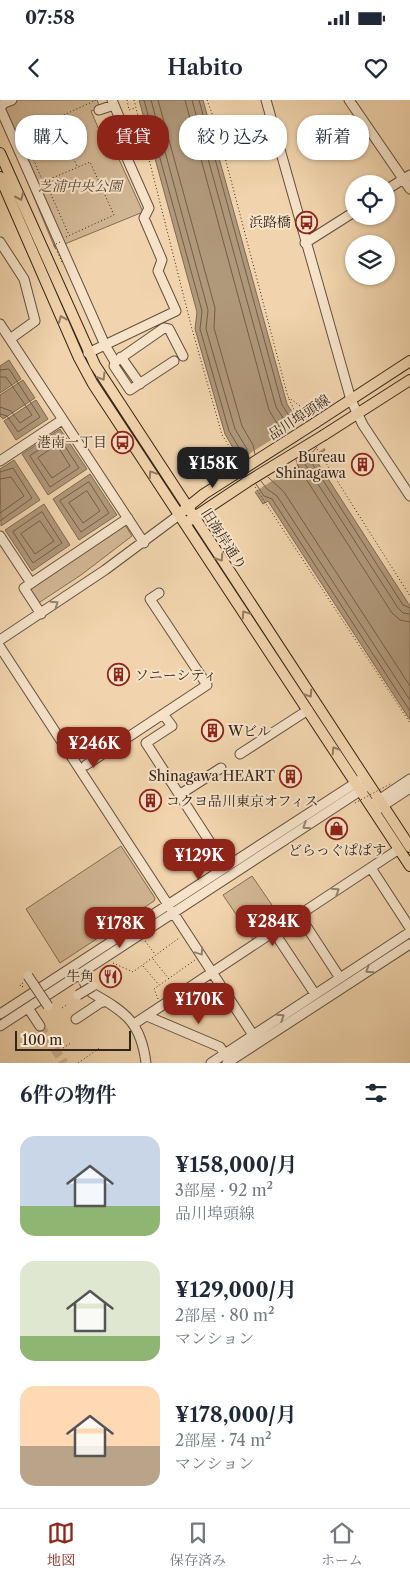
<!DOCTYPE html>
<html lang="ja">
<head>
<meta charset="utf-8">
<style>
  :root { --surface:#fff; --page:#f2f2f3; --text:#1f2937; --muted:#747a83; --line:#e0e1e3; --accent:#8f2418 }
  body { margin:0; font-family:"Libre Caslon Text","Noto Serif JP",serif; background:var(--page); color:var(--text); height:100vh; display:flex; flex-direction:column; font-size:19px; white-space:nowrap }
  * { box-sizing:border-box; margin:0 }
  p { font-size:16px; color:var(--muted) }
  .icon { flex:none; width:28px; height:28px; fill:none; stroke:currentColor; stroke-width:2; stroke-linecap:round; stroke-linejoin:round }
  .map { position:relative; height:963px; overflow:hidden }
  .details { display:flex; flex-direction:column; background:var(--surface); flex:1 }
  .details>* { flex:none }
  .hud { position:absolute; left:15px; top:15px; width:380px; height:45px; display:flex; gap:10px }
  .controls { position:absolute; left:345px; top:75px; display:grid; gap:10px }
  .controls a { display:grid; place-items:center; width:50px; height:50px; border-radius:50%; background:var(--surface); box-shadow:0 1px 4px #0004; font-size:25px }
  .scale { position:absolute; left:15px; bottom:12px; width:116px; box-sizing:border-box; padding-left:5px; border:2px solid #332518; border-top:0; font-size:14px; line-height:18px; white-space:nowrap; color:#332518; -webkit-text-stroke:4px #f6e3ca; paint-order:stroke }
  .price { position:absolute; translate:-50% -42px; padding:0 11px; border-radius:10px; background:var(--accent); color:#fff; font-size:16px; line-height:32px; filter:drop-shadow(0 1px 2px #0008) }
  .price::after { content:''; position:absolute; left:50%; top:30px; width:15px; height:11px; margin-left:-8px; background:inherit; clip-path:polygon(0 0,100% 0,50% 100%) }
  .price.current { background:#222; color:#fff }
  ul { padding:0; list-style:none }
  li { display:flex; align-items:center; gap:15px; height:125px; padding:0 20px }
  li span { display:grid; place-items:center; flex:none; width:140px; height:100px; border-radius:15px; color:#555 }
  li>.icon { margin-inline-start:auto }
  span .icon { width:60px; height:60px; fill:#fffc; stroke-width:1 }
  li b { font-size:21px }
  h2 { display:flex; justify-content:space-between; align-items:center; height:60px; padding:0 20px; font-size:21px }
  .chip { padding:0 18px; border-radius:20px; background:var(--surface); box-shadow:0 1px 4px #0004; font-size:18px; line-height:45px }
  .chip.current { background:var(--accent); color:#fff }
  .status { display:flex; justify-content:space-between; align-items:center; height:35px; padding:0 25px; background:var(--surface); direction:ltr }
  .status svg { height:14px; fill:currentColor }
  header { display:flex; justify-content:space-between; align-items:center; height:65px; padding:0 20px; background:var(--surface); font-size:22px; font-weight:600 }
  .dock { display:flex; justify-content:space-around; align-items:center; height:70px; border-top:1px solid var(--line); background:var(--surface); font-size:14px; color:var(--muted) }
  .dock a { display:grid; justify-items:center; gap:2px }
  .dock .current { color:var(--accent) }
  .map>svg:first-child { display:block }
  .green { fill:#d1b694; stroke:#826e56 }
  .water { fill:#b0987a; stroke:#7e6a53 }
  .pier { fill:#f1d4ad }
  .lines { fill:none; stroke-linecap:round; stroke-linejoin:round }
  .shore { stroke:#725e49; stroke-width:1 }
  .minor-tunnel { stroke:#cbb18f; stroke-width:9; stroke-dasharray:9 4.5; stroke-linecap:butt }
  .minor-casing { stroke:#62513d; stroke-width:11 }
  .major-casing { stroke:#332518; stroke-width:12 }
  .path { stroke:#332518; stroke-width:1; stroke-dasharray:1 2.5; stroke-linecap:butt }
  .minor { stroke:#f6e3ca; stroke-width:9 }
  .major { stroke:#f1d4ad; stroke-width:10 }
  .minor-bridge-casing { stroke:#62513d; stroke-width:11; stroke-linecap:butt }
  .major-bridge-casing { stroke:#332518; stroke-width:12; stroke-linecap:butt }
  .path-bridge { stroke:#332518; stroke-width:1; stroke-dasharray:1 2.5; stroke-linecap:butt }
  .minor-bridge { stroke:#f6e3ca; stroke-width:9 }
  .major-bridge { stroke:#f1d4ad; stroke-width:10 }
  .oneway { stroke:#927c62 }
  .oneway2 { stroke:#948471 }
  .labels { text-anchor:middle; stroke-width:4; stroke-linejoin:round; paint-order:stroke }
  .park-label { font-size:14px; font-style:italic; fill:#5a4937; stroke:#f6e3ca }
  .poi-label { font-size:14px; fill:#332518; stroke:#f6e3ca; text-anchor:end }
  .street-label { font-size:14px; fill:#332518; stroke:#f6e3ca }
</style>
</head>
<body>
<div class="status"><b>07:58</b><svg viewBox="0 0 49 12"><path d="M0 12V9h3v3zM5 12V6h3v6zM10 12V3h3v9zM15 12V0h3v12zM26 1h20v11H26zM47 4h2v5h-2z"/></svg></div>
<header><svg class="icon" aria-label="back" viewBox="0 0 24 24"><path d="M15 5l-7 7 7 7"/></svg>Habito<svg class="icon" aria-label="heart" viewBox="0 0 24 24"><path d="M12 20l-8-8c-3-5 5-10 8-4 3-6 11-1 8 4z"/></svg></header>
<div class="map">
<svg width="410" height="963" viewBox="0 0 410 963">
  <rect width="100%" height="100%" fill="#f1d4ad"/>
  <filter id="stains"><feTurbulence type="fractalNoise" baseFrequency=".004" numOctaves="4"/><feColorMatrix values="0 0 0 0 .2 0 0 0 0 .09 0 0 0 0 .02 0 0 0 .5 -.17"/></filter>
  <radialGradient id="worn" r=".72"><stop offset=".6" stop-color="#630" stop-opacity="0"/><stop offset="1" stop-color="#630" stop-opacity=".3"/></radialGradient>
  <path class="green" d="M0 0H97L100 8 91 11 106 46 112 44 143 112 55 148 0 16Z
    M125 425 132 436 81 475 37 504 27 490Z
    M121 746 155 798 154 801 60 863 26 809Z
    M252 776 283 821 254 841 223 795Z"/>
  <path class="water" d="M139 0H203L287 304 295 317 302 313 325 350 314 357 410 506V620L268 401 263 404 232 357 236 353 225 334 195 229 197 212Z
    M9 260 21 279 0 293V266Z
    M23 280 35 298 3 319 0 316V295Z
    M36 300 48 319 16 340 4 321Z
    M60 329 87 369 48 395 22 354Z
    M14 360 40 400 1 426 0 369Z
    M90 374 117 415 79 440 53 399Z
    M44 404 70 445 32 471 5 430Z"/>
  <path class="pier" d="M308 317 326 347 253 393 233 364Z"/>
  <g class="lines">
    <path class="shore" d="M144 0 202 211 200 229 229 331 241 351 239 359 242 363
      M151 0 208 210 206 229 235 329 247 349V359
      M158 0 215 208 214 228 242 326 253 345 255 354
      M185 0 269 310 279 327 287 333
      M192 0 276 307 287 324 296 328
      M199 0 282 305 292 320H301L303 323
      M0 270 9 269 40 317 18 332 7 316 0 314
      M0 277H6L32 315 20 323 11 311 0 307
      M59 337 79 368 50 387 30 356Z
      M57 345 70 366 52 378 38 358Z
      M317 347 310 355V360L403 505 410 508
      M303 355 305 364 398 508 403 513 410 514
      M296 360 299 368 392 513 400 520 410 522
      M0 372 13 368 32 398 0 421
      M268 377 284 392 410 586
      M0 379 11 377 24 396 0 413
      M261 381 267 389 277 396 410 600
      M89 382 109 413 81 432 60 401Z
      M256 384 264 396 272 399 410 611
      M87 391 100 411 83 423 69 403Z
      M42 412 62 443 33 463 13 432Z
      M40 421 54 441 35 454 21 434Z"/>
    <path class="minor-tunnel" d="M40 926 64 963"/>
    <defs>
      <path id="minor" d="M12 0 4 3 0 8 105 245 115 262 164 228 169 229 183 256
        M266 0 351 300 363 325 410 396
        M349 0 410 89
        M99 10 114 5
        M386 90 410 75
        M0 142 24 179 35 221 10 239
        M305 143 354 112
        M0 224 144 443
        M88 253 176 211 158 171 162 160 144 118 149 108 114 29 122 24 112 0
        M121 257 140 284
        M115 262 114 266 130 290 174 261
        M0 361 62 320
        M0 436 31 483
        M41 514 24 488 128 418
        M0 540 105 470 179 415
        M0 547 253 935
        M163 614 172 626 146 643 226 767
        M240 654 308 610
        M86 665 207 585 150 499 159 493
        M179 695 221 668
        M371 705 410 679
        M375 711 410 688
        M371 768 410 828
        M299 815 340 878
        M274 832 315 894
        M80 873 86 886
        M92 893C126 912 141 923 146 963
        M28 908 40 926
        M0 914 360 680
        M147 916 220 947 227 957
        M76 919 100 903 106 901
        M134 924 399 749
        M0 926 366 687
        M211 963 410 832
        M227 963 410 844"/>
      <path id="major" d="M0 53 95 265 410 747
        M0 77 79 258 93 284 410 766
        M315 323 410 261
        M324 335 410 280
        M183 411 204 394 240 371
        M190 420 247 382"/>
    </defs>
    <use href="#minor" class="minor-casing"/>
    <use href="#major" class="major-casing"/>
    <path class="path" d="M127 0 129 10 135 8
      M134 0 192 229 222 335 238 360
      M207 0 217 27 288 297 308 312 315 308 318 310
      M56 20 77 66
      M45 81 69 135
      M66 137 114 115 90 62 43 82 23 34 96 0
      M289 299 300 322
      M317 349 410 496
      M255 387 410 623
      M145 841 155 854
      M153 859 169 879
      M113 863 133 872 179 838
      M143 866 159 885
      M23 883 20 885 21 887 24 886
      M158 899 154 889 195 860
      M62 908 68 904
      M63 948 71 943
      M78 963 101 947"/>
    <use href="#minor" class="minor"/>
    <use href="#major" class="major"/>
    <defs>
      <path id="minor-bridge" d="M28 876 48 906
        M78 895 93 886"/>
      <path id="major-bridge" d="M240 371 315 323
        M247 382 324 335"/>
    </defs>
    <use href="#minor-bridge" class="minor-bridge-casing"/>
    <use href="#major-bridge" class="major-bridge-casing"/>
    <path class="path-bridge" d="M62 162 54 145 62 141
      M355 703 390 684"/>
    <use href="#minor-bridge" class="minor-bridge"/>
    <use href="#major-bridge" class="major-bridge"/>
  </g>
  <defs><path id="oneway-chevron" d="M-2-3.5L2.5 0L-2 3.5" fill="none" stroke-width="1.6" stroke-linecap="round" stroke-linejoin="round" transform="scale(1.25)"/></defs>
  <g class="oneway">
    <use href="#oneway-chevron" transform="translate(20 97) rotate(66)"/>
    <use href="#oneway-chevron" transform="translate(62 219) rotate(-113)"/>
    <use href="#oneway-chevron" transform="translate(102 277) rotate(59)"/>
    <use href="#oneway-chevron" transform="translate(152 374) rotate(-123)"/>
    <use href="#oneway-chevron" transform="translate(220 458) rotate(57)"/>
    <use href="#oneway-chevron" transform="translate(245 514) rotate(-124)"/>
    <use href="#oneway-chevron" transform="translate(309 594) rotate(57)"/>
    <use href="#oneway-chevron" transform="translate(335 650) rotate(-123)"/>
  </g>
  <g class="oneway2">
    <use href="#oneway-chevron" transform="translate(55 504) rotate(-34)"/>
    <use href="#oneway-chevron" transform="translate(306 726) rotate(147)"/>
    <use href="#oneway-chevron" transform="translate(336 791) rotate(-33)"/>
    <use href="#oneway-chevron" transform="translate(200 852) rotate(56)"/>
    <use href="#oneway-chevron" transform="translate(369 870) rotate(147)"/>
    <use href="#oneway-chevron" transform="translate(281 917) rotate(-33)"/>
  </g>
  <defs>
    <symbol id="bus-ring" viewBox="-11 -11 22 22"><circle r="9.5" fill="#f6e3ca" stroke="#8f2418" stroke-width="1.5"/><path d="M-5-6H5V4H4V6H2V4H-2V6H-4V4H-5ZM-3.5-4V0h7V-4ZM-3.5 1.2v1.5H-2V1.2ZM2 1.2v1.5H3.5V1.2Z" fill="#8f2418"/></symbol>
    <symbol id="building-ring" viewBox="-11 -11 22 22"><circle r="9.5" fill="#f6e3ca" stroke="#8f2418" stroke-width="1.5"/><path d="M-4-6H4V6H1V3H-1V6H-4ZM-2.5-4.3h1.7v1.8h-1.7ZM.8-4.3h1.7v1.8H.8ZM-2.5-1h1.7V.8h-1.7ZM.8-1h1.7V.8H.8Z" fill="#8f2418"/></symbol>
    <symbol id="shop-ring" viewBox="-11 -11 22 22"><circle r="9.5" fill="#f6e3ca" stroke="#8f2418" stroke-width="1.5"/><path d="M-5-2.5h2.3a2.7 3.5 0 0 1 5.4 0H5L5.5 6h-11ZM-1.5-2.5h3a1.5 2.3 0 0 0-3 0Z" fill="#8f2418"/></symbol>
    <symbol id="restaurant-ring" viewBox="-11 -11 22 22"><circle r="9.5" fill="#f6e3ca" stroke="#8f2418" stroke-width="1.5"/><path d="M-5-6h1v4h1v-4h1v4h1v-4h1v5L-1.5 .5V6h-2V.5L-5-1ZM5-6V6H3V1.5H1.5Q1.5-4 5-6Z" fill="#8f2418"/></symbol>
  </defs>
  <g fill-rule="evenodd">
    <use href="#bus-ring" x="294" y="110" width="25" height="25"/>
    <use href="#bus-ring" x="110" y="330" width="25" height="25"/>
    <use href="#building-ring" x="350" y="352" width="25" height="25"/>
    <use href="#building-ring" x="106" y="562" width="25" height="25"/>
    <use href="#building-ring" x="200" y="618" width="25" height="25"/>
    <use href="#building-ring" x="278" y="664" width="25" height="25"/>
    <use href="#building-ring" x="138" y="688" width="25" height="25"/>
    <use href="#shop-ring" x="324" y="716" width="25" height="25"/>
    <use href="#restaurant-ring" x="98" y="864" width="25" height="25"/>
  </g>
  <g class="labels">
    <g class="park-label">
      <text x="80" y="91">芝浦中央公園</text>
    </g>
    <g class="poi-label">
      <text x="291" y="127">浜路橋</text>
      <text x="107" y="347">港南一丁目</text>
      <text x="346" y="362">Bureau<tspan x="346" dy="16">Shinagawa</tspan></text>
      <text x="135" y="580" text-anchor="start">ソニーシティ</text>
      <text x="228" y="636" text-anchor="start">Wビル</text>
      <text x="275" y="681">Shinagawa HEART</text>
      <text x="166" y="706" text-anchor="start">コクヨ品川東京オフィス</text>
      <text x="337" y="755" text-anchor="middle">どらっぐぱぱす</text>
      <text x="94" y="881">牛角</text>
    </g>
    <g class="street-label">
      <text transform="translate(299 317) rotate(-33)" y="5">品川埠頭線</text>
      <text transform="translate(224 439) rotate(57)" y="5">旧海岸通り</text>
    </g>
  </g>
  <rect width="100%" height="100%" filter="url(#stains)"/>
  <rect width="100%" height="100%" fill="url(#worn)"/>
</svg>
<div class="controls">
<a><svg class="icon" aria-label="locate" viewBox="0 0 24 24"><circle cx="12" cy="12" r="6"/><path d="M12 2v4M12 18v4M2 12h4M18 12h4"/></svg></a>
<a><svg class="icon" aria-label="layers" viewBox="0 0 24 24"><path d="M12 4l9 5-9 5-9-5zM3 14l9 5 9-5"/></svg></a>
</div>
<div class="scale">100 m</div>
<b class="price current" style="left:213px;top:389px">¥158K</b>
<b class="price" style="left:94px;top:669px">¥246K</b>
<b class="price" style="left:199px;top:781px">¥129K</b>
<b class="price" style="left:273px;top:847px">¥284K</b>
<b class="price" style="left:120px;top:849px">¥178K</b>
<b class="price" style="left:199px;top:925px">¥170K</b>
<div class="hud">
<a class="chip">購入</a>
<a class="chip current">賃貸</a>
<a class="chip">絞り込み</a>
<a class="chip">新着</a>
</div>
</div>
<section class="details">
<h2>6件の物件<svg class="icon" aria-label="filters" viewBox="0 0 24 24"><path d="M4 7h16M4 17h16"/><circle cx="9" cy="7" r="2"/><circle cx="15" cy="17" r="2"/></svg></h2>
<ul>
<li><span style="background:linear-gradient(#c9d6e8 70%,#8fb573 0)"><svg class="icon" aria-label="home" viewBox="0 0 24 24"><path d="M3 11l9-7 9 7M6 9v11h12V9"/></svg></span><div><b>¥158,000/月</b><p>3部屋 · 92 m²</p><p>品川埠頭線</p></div></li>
<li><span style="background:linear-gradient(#dfe7d0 75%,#8fb573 0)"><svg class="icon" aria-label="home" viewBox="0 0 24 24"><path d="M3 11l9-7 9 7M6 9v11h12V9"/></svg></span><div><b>¥129,000/月</b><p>2部屋 · 80 m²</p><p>マンション</p></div></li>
<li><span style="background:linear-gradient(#ffd9b3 60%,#b9a48a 0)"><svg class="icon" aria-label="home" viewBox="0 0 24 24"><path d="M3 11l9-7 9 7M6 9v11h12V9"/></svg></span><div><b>¥178,000/月</b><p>2部屋 · 74 m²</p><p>マンション</p></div></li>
</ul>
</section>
<nav class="dock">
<a class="current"><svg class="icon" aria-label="map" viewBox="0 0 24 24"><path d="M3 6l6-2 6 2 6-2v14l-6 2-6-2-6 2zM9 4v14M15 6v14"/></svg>地図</a>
<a><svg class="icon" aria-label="saved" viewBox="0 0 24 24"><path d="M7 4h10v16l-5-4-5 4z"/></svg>保存済み</a>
<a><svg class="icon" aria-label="home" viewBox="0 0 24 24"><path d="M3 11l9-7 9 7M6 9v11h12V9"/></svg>ホーム</a>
</nav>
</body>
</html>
